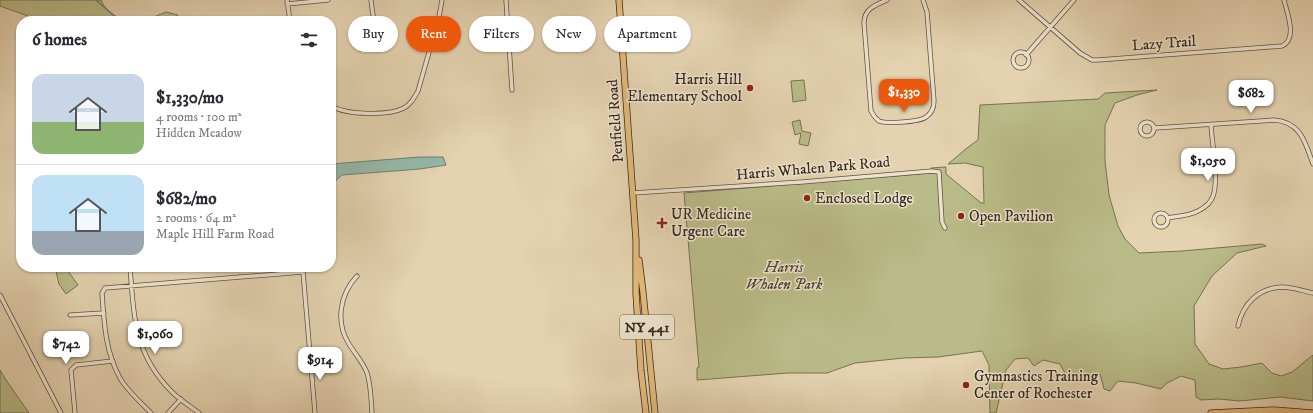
<!DOCTYPE html>
<html lang="en">
<head>
<meta charset="utf-8">
<style>
  :root { --surface:#fff; --page:#f7f7f7; --text:#2b2b33; --muted:#7c7c81; --line:#e1e1e2; --accent:#ea580c }
  body { margin:0; font-family:"IM FELL DW Pica",serif; background:var(--page); color:var(--text); height:100vh; display:flex; flex-direction:column; font-size:15px; white-space:nowrap }
  * { box-sizing:border-box; margin:0 }
  p { font-size:13px; color:var(--muted) }
  .icon { flex:none; width:22px; height:22px; fill:none; stroke:currentColor; stroke-width:2; stroke-linecap:round; stroke-linejoin:round }
  .map { position:relative; flex:1; overflow:hidden }
  .panel { position:absolute; left:16px; top:16px; width:320px; height:256px; display:flex; flex-direction:column; background:var(--surface); border-radius:16px; box-shadow:0 1px 3px #0004 }
  .panel>* { flex:none }
  .hud { position:absolute; left:348px; top:16px; width:380px; height:36px; display:flex; gap:8px }
  .price { position:absolute; translate:-50% -34px; padding:0 9px; border-radius:8px; background:#fff; color:#222; font-size:13px; line-height:26px; filter:drop-shadow(0 1px 2px #0008) }
  .price::after { content:''; position:absolute; left:50%; top:24px; width:12px; height:9px; margin-left:-6px; background:inherit; clip-path:polygon(0 0,100% 0,50% 100%) }
  .price.current { background:var(--accent); color:#fff }
  ul { padding:0; list-style:none }
  li { display:flex; align-items:center; gap:12px; height:100px; padding:0 16px }
  li+li { border-top:1px solid var(--line) }
  li span { display:grid; place-items:center; flex:none; width:112px; height:80px; border-radius:12px; color:#555 }
  li>.icon { margin-inline-start:auto }
  span .icon { width:48px; height:48px; fill:#fffc; stroke-width:1 }
  li b { font-size:17px }
  h2 { display:flex; justify-content:space-between; align-items:center; height:48px; padding:0 16px; font-size:17px }
  .pill { padding:0 14px; border-radius:18px; background:var(--surface); box-shadow:0 1px 3px #0004; font-size:14px; line-height:36px }
  .pill.current { background:var(--accent); color:#fff }
  .map>svg:first-child { display:block }
  .green { fill:#b9bb88; stroke:#777254 }
  .water { fill:#95b8aa; stroke:#6f7e73 }
  .lines { fill:none; stroke-linecap:round; stroke-linejoin:round }
  .stream { stroke:#6f7e73; stroke-width:1.5 }
  .street-casing { stroke:#615244; stroke-width:5 }
  .primary-casing { stroke:#352820; stroke-width:7 }
  .street { stroke:#ede2cc; stroke-width:3.5 }
  .primary { stroke:#e2b978; stroke-width:5.5 }
  .poi-dot { fill:#8f2418; stroke:#ede2cc; stroke-width:1.5 }
  .labels { text-anchor:middle; stroke-width:3; stroke-linejoin:round; paint-order:stroke }
  .shield { fill:#ede2cc; stroke:#6c6054; stroke-width:1 }
  .shield-label { font-size:14px; font-weight:bold; fill:#352820 }
  .street-label { font-size:15px; fill:#352820; stroke:#ede2cc }
  .poi-label { font-size:15px; fill:#352820; stroke:#ede2cc; text-anchor:start }
  .park-label { font-size:15px; font-style:italic; fill:#4f4535; stroke:#ede2cc }
</style>
</head>
<body>
<div class="map">
<svg width="1313" height="413" viewBox="0 0 1313 413">
  <rect width="100%" height="100%" fill="#e4d2b0"/>
  <filter id="stains"><feTurbulence type="fractalNoise" baseFrequency=".005" numOctaves="4"/><feColorMatrix values="0 0 0 0 .2 0 0 0 0 .09 0 0 0 0 .02 0 0 0 .5 -.17"/></filter>
  <radialGradient id="worn" r=".72"><stop offset=".6" stop-color="#630" stop-opacity="0"/><stop offset="1" stop-color="#630" stop-opacity=".3"/></radialGradient>
  <path class="green" d="M0 0H101C104 9 116 18 125 21H32L28 16 0 6Z
    M166 12 178 15 172 21H144Z
    M804 80 806 100 793 102 791 81Z
    M1157 90 1137 95 1115 103 1105 125V161L1109 195 1118 226 1125 239 1139 253 1182 251 1262 244 1266 246 1237 253 1212 276 1194 306 1195 344 1209 364 1223 369 1241 367 1262 363 1272 373 1281 376 1292 372 1313 355V401L1280 397 1240 401 1219 399 1201 400 1196 397 1195 380 1181 376 1167 383 1161 389 1136 383 1118 381 1110 391 1104 389 1100 374 1086 379 1066 375 1060 364 1043 360 1034 366 1028 358 1015 359 1006 370 996 413H990L989 365 982 351 938 357 904 358 855 363 827 373H788L697 380V368L699 367 684 193 931 173V168L946 167V174L981 203H984L983 167 965 163 948 164 967 148 978 140 980 105 1098 99 1105 93Z
    M800 120 802 131 811 133 808 146 799 144 801 133 795 135 792 122Z
    M55 267H65L78 285 66 294 59 284Z
    M0 370 6 380 29 413H0Z"/>
  <path class="water" d="M419 157H443L446 165 420 169 342 175 331 185V164Z"/>
  <g class="lines">
    <path class="stream" d="M96 0 120 21"/>
    <defs>
      <path id="street" d="M287 0 290 21
        M506 0 512 90
        M887 0C875 5 864 9 864 23L871 111C873 115 875 118 879 121 886 124 920 122 926 117 932 113 934 108 934 101L927 12 923 0
        M1019 0 1080 53 1092 60H1098L1282 46C1298 39 1287 13 1284 0
        M287 4 328 0
        M361 49C380 38 373 19 371 0
        M1013 60a8 8 0 1 1 16 0a8 8 0 1 1-16 0Z
        M1026 55 1074 0
        M331 106C347 115 388 116 404 108 411 104 414 98 418 91L439 17 442 0
        M1140 129a7 7 0 1 1 14 0a7 7 0 1 1-14 0Z
        M1155 128 1274 120C1301 122 1305 142 1313 164
        M633 193 802 182 932 171 939 172 942 222 945 228
        M1154 220a7 7 0 1 1 14 0a7 7 0 1 1-14 0Z
        M1168 218C1178 216 1189 216 1198 211 1204 208 1211 203 1213 196 1219 181 1212 143 1211 125
        M130 267C134 317 134 354 172 392 180 400 190 406 199 413
        M357 276C340 294 335 322 349 344 355 354 363 362 367 373 371 385 371 400 372 413
        M0 295 61 413
        M70 315 104 313
        M1238 326C1243 304 1258 288 1282 287 1292 287 1303 291 1313 293
        M75 413 71 370 76 365 113 361
        M151 413C142 404 125 388 120 378 105 351 104 322 102 293L105 288 303 272 315 413
        M168 413 181 399"/>
      <path id="primary" d="M619 0 636 240V293L641 371 646 413
        M639 260 643 292 655 413
        M1211 413 1274 410 1313 413"/>
    </defs>
    <use href="#street" class="street-casing"/>
    <use href="#primary" class="primary-casing"/>
    <use href="#street" class="street"/>
    <use href="#primary" class="primary"/>
  </g>
  <g class="poi-dot">
    <circle cx="750" cy="88" r="4"/>
    <circle cx="807" cy="198" r="4"/>
    <circle cx="961" cy="216" r="4"/>
    <path d="M660 217h4v4h4v4h-4v4h-4v-4h-4v-4h4z"/>
    <circle cx="966" cy="385" r="4"/>
  </g>
  <g class="labels">
    <rect class="shield" x="620" y="315" width="54" height="24" rx="3"/>
    <g class="shield-label">
      <text x="647" y="332">NY 441</text>
    </g>
    <g class="street-label">
      <text transform="translate(1164 43) rotate(-4)" y="5">Lazy Trail</text>
      <text transform="translate(615 121) rotate(-94)" y="5">Penfield Road</text>
      <text transform="translate(813 168) rotate(-5)" y="5">Harris Whalen Park Road</text>
    </g>
    <g class="poi-label">
      <text x="742" y="84" text-anchor="end">Harris Hill<tspan x="742" dy="17">Elementary School</tspan></text>
      <text x="815" y="203">Enclosed Lodge</text>
      <text x="671" y="219">UR Medicine<tspan x="671" dy="17">Urgent Care</tspan></text>
      <text x="969" y="221">Open Pavilion</text>
      <text x="974" y="381">Gymnastics Training<tspan x="974" dy="17">Center of Rochester</tspan></text>
    </g>
    <g class="park-label">
      <text x="784" y="272">Harris<tspan x="784" dy="17">Whalen Park</tspan></text>
    </g>
  </g>
  <rect width="100%" height="100%" filter="url(#stains)"/>
  <rect width="100%" height="100%" fill="url(#worn)"/>
</svg>
<b class="price current" style="left:904px;top:113px">$1,330</b>
<b class="price" style="left:1251px;top:114px">$682</b>
<b class="price" style="left:1208px;top:182px">$1,050</b>
<b class="price" style="left:155px;top:355px">$1,060</b>
<b class="price" style="left:66px;top:365px">$742</b>
<b class="price" style="left:320px;top:381px">$914</b>
<div class="hud">
<a class="pill">Buy</a>
<a class="pill current">Rent</a>
<a class="pill">Filters</a>
<a class="pill">New</a>
<a class="pill">Apartment</a>
</div>
<section class="panel">
<h2>6 homes<svg class="icon" aria-label="filters" viewBox="0 0 24 24"><path d="M4 7h16M4 17h16"/><circle cx="9" cy="7" r="2"/><circle cx="15" cy="17" r="2"/></svg></h2>
<ul>
<li><span style="background:linear-gradient(#c9d6e8 60%,#8fb573 0)"><svg class="icon" aria-label="home" viewBox="0 0 24 24"><path d="M3 11l9-7 9 7M6 9v11h12V9"/></svg></span><div><b>$1,330/mo</b><p>4 rooms · 100 m²</p><p>Hidden Meadow</p></div></li>
<li><span style="background:linear-gradient(#bfe0f5 70%,#9aa5b1 0)"><svg class="icon" aria-label="home" viewBox="0 0 24 24"><path d="M3 11l9-7 9 7M6 9v11h12V9"/></svg></span><div><b>$682/mo</b><p>2 rooms · 64 m²</p><p>Maple Hill Farm Road</p></div></li>
</ul>
</section>
</div>
</body>
</html>
